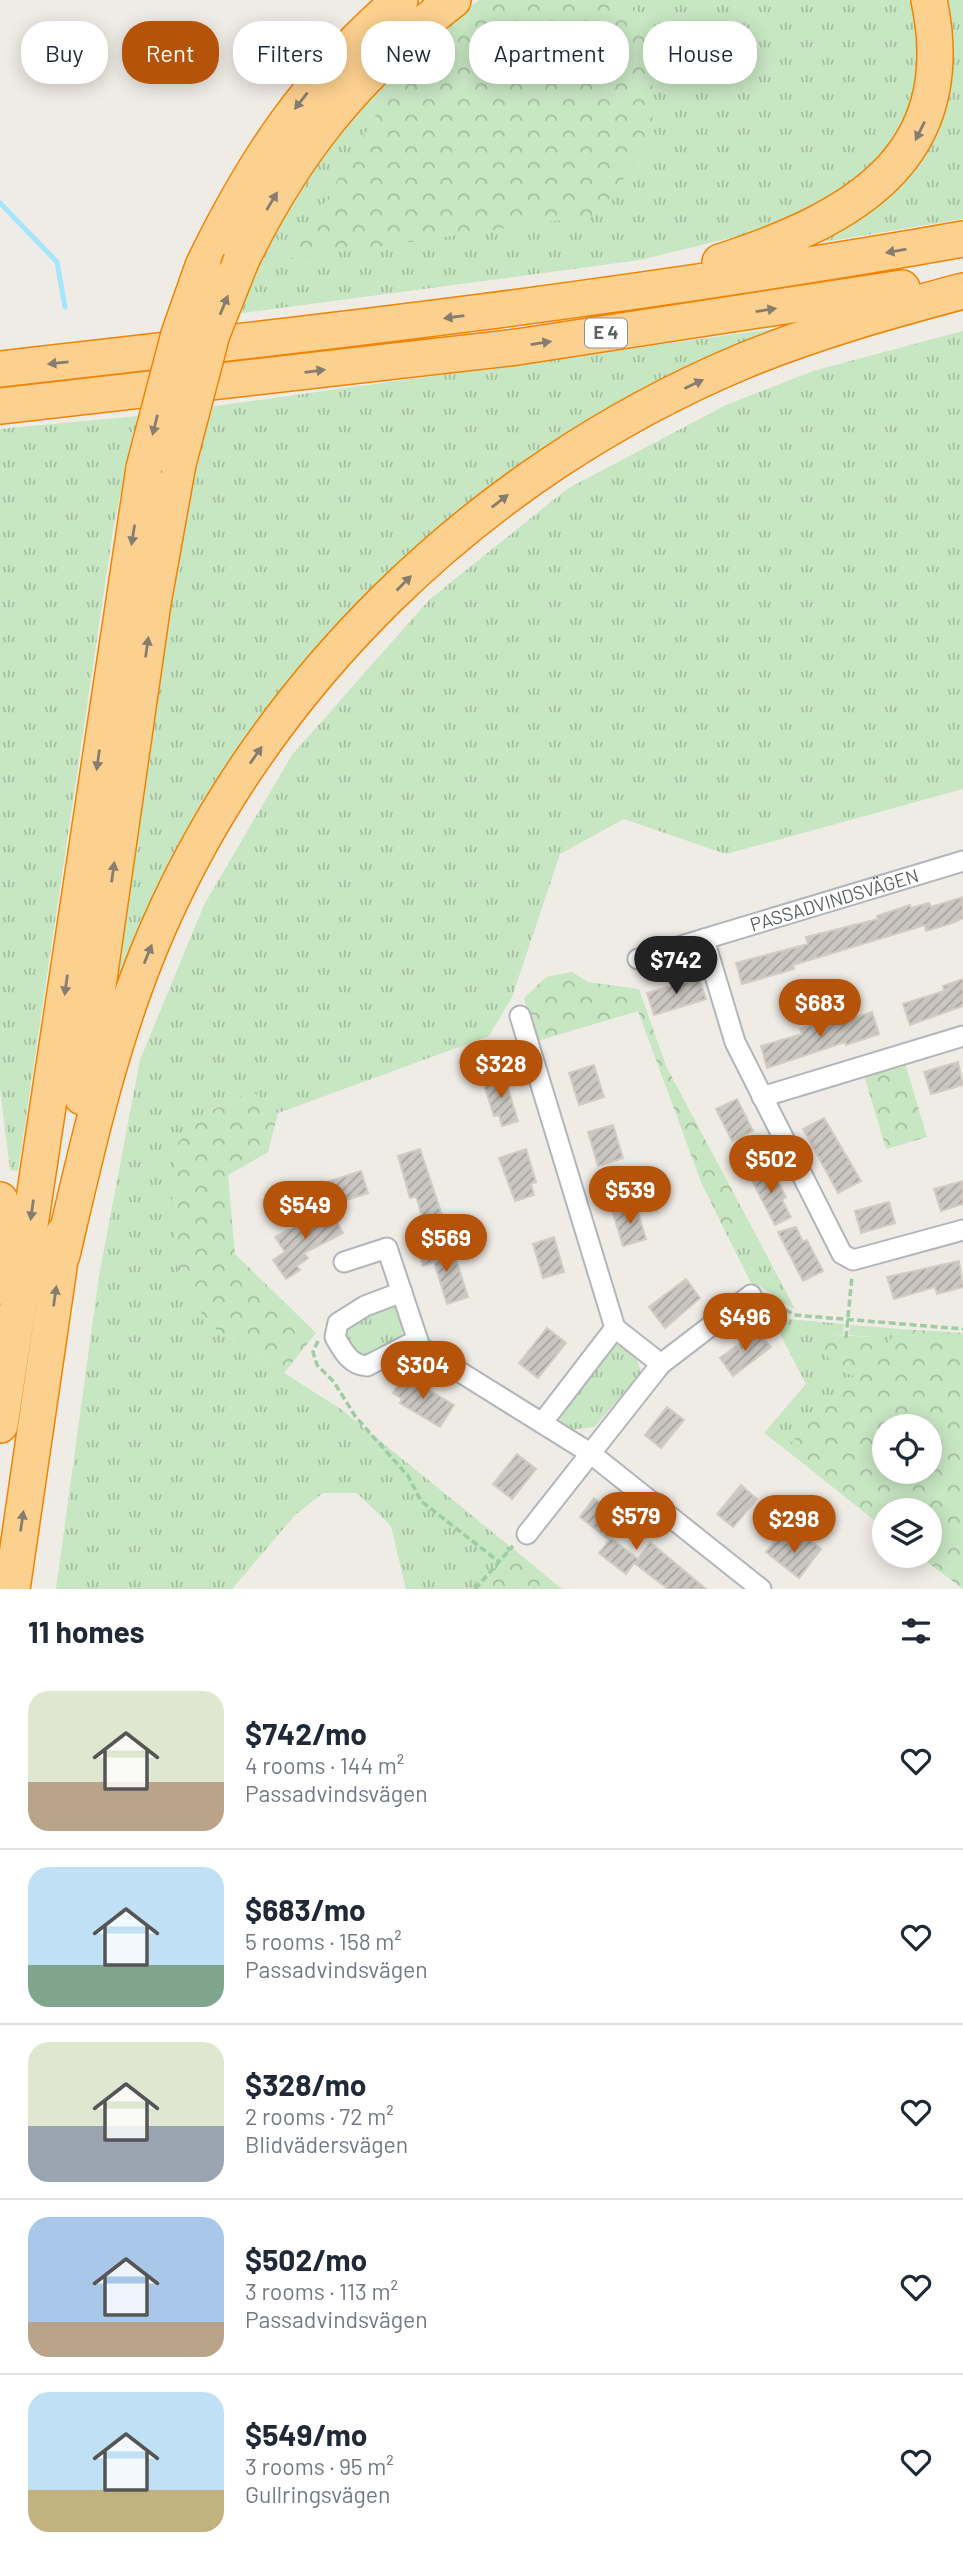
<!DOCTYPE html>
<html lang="en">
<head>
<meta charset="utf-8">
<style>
  :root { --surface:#fff; --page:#f2f2f3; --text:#1f2937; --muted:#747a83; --line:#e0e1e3; --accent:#b45309 }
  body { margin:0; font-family:Barlow,sans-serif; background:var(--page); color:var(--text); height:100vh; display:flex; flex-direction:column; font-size:26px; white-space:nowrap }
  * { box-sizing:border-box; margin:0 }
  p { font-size:23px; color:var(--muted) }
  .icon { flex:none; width:38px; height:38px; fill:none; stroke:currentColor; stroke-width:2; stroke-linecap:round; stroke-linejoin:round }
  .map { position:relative; height:1589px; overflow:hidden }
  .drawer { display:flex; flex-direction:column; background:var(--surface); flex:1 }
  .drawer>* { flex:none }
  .top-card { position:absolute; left:21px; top:21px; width:922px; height:63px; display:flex; gap:14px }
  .controls { position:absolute; left:872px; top:1414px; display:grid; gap:14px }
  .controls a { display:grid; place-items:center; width:70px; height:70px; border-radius:50%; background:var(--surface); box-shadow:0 4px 18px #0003; font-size:35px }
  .price { position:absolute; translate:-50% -60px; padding:0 16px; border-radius:24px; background:var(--accent); color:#fff; font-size:23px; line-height:46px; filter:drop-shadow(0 2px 4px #0008) }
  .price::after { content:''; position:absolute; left:50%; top:42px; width:21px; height:16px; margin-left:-10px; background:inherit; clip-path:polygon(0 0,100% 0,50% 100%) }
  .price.selected { background:#222; color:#fff }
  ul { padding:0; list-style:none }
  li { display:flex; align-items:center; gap:21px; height:175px; padding:0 28px }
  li+li { border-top:2px solid var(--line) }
  li span { display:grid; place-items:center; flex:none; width:196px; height:140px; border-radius:21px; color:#555 }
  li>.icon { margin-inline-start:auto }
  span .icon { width:84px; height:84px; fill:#fffc; stroke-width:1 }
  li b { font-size:30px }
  h2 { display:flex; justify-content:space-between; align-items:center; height:84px; padding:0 28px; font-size:30px }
  .pill { padding:0 24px; border-radius:28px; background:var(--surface); box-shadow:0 4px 18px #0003; font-size:24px; line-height:63px }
  .pill.selected { background:var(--accent); color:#fff }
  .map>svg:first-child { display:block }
  .grass { fill:url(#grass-tufts) }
  .forest { fill:url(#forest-crowns); fill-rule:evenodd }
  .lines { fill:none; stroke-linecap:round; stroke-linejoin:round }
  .stream { stroke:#a6e5fe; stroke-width:5 }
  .building { fill:url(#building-hatch); stroke:#d4ccc3; stroke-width:2 }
  .street-casing { stroke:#b2b6ba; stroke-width:23 }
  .highway-casing { stroke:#f18303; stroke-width:38 }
  .path { stroke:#9ecca4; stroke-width:3.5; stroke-dasharray:7 3.5; stroke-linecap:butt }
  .street { stroke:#fff; stroke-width:19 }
  .highway { stroke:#fcd08f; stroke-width:35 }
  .highway-bridge-casing { stroke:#f18303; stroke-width:38; stroke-linecap:butt }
  .highway-bridge { stroke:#fcd08f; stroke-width:35 }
  .oneway { fill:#857e70 }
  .labels { text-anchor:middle; stroke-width:7; stroke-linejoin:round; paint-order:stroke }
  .shield { fill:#fff; stroke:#8e9193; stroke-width:2 }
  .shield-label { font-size:18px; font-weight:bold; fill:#5d6265 }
  .street-label { font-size:19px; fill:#5d6265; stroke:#fff }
</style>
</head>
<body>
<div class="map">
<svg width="963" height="1589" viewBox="0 0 963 1589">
  <defs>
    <pattern id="grass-tufts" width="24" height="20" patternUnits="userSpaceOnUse" patternTransform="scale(1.75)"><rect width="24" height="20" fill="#c7e6c2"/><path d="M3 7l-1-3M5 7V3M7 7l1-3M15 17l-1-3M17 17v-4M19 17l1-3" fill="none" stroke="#a5bea1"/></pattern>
    <pattern id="forest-crowns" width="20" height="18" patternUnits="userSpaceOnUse" patternTransform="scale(1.75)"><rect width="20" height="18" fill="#c7e6c2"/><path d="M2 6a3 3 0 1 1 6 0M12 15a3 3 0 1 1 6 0" fill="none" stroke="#a5bea1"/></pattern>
    <pattern id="building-hatch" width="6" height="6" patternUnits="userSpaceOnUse" patternTransform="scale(1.75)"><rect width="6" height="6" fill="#cac6c1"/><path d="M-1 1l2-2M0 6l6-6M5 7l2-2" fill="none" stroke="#a7a4a0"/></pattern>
  </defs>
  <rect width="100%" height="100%" fill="#efebe5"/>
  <path class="grass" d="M630 0H913L923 26 917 103 895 145 829 203 763 230 640 260 236 314 258 257 333 136 416 47 292 259 653 35Z
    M942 0H963V219L806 245 943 110 951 77V49Z
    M773 329 780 337 359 607 122 986 114 984 175 565 209 407Z
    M963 331V789L726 854 624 819 560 854 512 997 489 1036 278 1113 252 1091 204 1114 209 1325 342 1410 512 1548 482 1589H406L391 1526 357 1493H323L295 1515 232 1589H56L99 1276 140 1060 204 905 292 755 429 600 567 489 726 405 813 371Z
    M138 416 114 524 18 1171 10 1170 0 1088V429Z
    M748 1220 795 1309C778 1302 769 1288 751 1283L725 1231Z
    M762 1299 787 1319 844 1324 843 1335H831L855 1376 785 1449 764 1433 806 1384Z
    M393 1305 398 1307C410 1345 398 1341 368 1360L344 1344 345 1326 366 1312Z
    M850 1325 901 1329 883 1348 874 1337 849 1335Z
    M616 1345C632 1346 641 1360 640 1375L594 1427 569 1430 560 1422 561 1408 606 1350Z"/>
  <path class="forest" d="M479 0H630L653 35 652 140 597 215 291 259 416 47Z
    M572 972 588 982 639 989 666 1066 748 1220 725 1231 701 1182 638 1011 537 1041 524 998 546 977Z
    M905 1063 927 1137 886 1149 864 1075Z
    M252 1091 278 1113 268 1152 228 1175 235 1254 316 1333 284 1373 209 1325 178 1276 172 1199 176 1145 204 1114Z
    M901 1329 963 1333V1589L919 1556H929V1510H884V1528L785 1449 855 1376 835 1370 823 1348 831 1335 874 1337 883 1347ZM884 1426H929V1472H884Z
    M512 1548 562 1589H482Z"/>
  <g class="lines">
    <path class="stream" d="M0 203 57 262 65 307"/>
  </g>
  <path class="building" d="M963 897V918L955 922 926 931 925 925 793 965 794 969 742 984 736 963 808 944 806 937 878 919 877 916 910 905 911 908 929 903 931 907Z
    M699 978 706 999 654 1015 647 993Z
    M963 979V1006L910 1025 903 1004 944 991 943 986Z
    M872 1012 879 1034 846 1045 845 1042 767 1068 761 1046 802 1034 800 1029 829 1020 831 1025Z
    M958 1062 963 1085 931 1094 924 1072Z
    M594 1065 604 1097 579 1105 569 1073Z
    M504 1075 518 1121 502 1126 499 1115 494 1116 483 1082Z
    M737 1099 753 1131 732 1141 716 1109Z
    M824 1118 861 1181 838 1193 803 1129Z
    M613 1125 623 1158 598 1166 588 1132Z
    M420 1149 444 1221 425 1226 416 1196 410 1198 398 1156Z
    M526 1149 536 1182 531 1184 534 1195 515 1201 499 1158Z
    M770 1166 786 1197 782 1200 791 1217 775 1225 750 1177Z
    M361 1171 368 1193 331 1205 324 1183Z
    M963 1181V1204L941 1211 934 1189Z
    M889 1202 895 1223 861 1233 855 1211Z
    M636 1206 646 1239 623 1246 613 1213Z
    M330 1209 343 1233 304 1253 308 1258 297 1266 300 1270 286 1279 273 1260 285 1252 275 1237Z
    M796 1227 803 1242 807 1240 823 1271 803 1281 778 1232Z
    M554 1237 564 1272 543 1278 533 1244Z
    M441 1246 445 1259 455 1256 468 1297 447 1304 434 1262 423 1266 419 1253Z
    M959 1261 963 1287 937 1294 935 1287 894 1299 887 1277Z
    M686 1279 700 1298 665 1328 649 1307Z
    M547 1328 566 1343 538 1378 519 1363Z
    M759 1332 771 1347 733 1376 720 1358 736 1346 741 1351 739 1344Z
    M404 1375 454 1405 440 1427 400 1403 402 1399 393 1393Z
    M667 1407 684 1420 661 1448 645 1435Z
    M517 1454 536 1469 512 1499 493 1484Z
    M741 1485 757 1499 733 1527 717 1514Z
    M594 1498 624 1521 611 1538 638 1559 650 1542 706 1589H668L634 1563 626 1574 599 1553 609 1540 580 1517Z
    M779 1536 795 1549 805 1536 821 1549 799 1578 766 1552Z"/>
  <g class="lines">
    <defs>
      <g id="street">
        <path d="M704 939 735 1042 842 1254 853 1260 963 1230"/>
        <path id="s1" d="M638 959 963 861"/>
        <path d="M520 1016 615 1328"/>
        <path d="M762 1097 963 1036"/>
        <path d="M344 1262 387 1248 420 1347 590 1453 761 1589"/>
        <path d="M402 1292 365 1306 338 1323 335 1337C343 1351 350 1365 367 1366L417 1340"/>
        <path d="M615 1328 661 1364"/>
        <path d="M542 1423 615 1328"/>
        <path d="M527 1534 661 1364 751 1295"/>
      </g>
      <path id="highway" d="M241 261C294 151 356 75 453 0
        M720 262C849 220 963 160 929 0
        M203 266C255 158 309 79 400 0
        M0 369C322 333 644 296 963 239
        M0 406 517 347 902 288
        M82 1097 153 603 178 464
        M0 1200 6 1287
        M62 1255C86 1152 109 1048 149 950 257 685 480 472 741 362 813 332 888 311 963 291
        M0 1425 144 468
        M12 1589 64 1233"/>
    </defs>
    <use href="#street" class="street-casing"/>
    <use href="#highway" class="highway-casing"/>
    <path class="path" d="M768 1298 794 1315 963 1329
      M846 1338 852 1276
      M318 1341 313 1352 317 1365 334 1382 355 1416 408 1476 421 1501 498 1561
      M475 1589 513 1546"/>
    <use href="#street" class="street"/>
    <use href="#highway" class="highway"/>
    <defs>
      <path id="highway-bridge" d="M178 464 212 334 241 261
        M144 468 179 334 203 266"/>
    </defs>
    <use href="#highway-bridge" class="highway-bridge-casing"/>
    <use href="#highway-bridge" class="highway-bridge"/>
  </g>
  <defs><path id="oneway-solid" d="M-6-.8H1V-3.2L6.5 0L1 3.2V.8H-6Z" transform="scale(1.75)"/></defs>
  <g class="oneway">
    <use href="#oneway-solid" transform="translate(301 101) rotate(128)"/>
    <use href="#oneway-solid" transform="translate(920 131) rotate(116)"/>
    <use href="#oneway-solid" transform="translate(272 201) rotate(-59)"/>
    <use href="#oneway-solid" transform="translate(896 251) rotate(170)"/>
    <use href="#oneway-solid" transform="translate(224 305) rotate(-68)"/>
    <use href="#oneway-solid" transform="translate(766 310) rotate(-9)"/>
    <use href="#oneway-solid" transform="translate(454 317) rotate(172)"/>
    <use href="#oneway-solid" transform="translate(541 343) rotate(-9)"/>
    <use href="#oneway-solid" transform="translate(58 363) rotate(174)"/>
    <use href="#oneway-solid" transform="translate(315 371) rotate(-7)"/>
    <use href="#oneway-solid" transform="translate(694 384) rotate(-25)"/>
    <use href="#oneway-solid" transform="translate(155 425) rotate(104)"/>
    <use href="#oneway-solid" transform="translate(500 501) rotate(-38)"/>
    <use href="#oneway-solid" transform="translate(133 535) rotate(99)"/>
    <use href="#oneway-solid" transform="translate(404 583) rotate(-45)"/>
    <use href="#oneway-solid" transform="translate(147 647) rotate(-82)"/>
    <use href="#oneway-solid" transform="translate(256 755) rotate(-55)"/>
    <use href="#oneway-solid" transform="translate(98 760) rotate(98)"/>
    <use href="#oneway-solid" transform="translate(113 872) rotate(-82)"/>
    <use href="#oneway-solid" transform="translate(148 954) rotate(-68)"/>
    <use href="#oneway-solid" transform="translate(66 985) rotate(98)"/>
    <use href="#oneway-solid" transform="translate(32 1210) rotate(98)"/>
    <use href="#oneway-solid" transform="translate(55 1296) rotate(-82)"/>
    <use href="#oneway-solid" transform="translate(22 1521) rotate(-82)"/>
  </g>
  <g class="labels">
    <rect class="shield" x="585" y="318.5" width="42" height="29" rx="5"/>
    <g class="shield-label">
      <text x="606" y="339">E 4</text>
    </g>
    <g class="street-label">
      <text dy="7" stroke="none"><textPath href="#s1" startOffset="205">PASSADVINDSVÄGEN</textPath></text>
    </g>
  </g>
</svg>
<div class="controls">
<a><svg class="icon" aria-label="locate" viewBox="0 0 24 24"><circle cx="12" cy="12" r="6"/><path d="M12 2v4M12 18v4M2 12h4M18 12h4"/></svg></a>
<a><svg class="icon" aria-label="layers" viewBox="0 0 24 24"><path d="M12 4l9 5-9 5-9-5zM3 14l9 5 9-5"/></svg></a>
</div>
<b class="price selected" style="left:676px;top:996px">$742</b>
<b class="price" style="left:820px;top:1039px">$683</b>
<b class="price" style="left:501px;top:1100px">$328</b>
<b class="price" style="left:771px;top:1195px">$502</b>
<b class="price" style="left:630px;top:1226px">$539</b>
<b class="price" style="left:305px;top:1241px">$549</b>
<b class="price" style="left:446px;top:1274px">$569</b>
<b class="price" style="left:745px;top:1353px">$496</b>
<b class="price" style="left:423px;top:1401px">$304</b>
<b class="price" style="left:636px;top:1552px">$579</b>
<b class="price" style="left:794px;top:1555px">$298</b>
<div class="top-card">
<a class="pill">Buy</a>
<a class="pill selected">Rent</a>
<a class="pill">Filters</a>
<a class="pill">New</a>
<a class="pill">Apartment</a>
<a class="pill">House</a>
</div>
</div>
<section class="drawer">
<h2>11 homes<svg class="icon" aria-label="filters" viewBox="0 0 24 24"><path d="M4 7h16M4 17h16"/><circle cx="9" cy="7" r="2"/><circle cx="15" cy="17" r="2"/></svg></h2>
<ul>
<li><span style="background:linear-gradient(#dfe7d0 65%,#b9a48a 0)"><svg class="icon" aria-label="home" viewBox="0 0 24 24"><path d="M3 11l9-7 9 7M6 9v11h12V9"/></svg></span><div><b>$742/mo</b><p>4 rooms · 144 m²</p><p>Passadvindsvägen</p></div><svg class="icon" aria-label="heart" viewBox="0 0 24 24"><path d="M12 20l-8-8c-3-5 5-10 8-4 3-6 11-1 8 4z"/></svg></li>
<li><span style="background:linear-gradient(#bfe0f5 70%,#7fa58c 0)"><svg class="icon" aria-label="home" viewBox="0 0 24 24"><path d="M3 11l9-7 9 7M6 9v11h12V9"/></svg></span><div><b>$683/mo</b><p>5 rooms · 158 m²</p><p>Passadvindsvägen</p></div><svg class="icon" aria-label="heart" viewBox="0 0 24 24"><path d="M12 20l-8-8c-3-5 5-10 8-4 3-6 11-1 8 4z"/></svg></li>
<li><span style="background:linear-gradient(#dfe7d0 60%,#9aa5b1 0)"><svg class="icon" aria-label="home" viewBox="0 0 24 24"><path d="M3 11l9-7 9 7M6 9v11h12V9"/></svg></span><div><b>$328/mo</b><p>2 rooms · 72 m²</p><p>Blidvädersvägen</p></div><svg class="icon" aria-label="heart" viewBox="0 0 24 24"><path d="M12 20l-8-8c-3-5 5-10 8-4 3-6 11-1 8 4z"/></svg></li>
<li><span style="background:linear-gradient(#a9c7e8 75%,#b9a48a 0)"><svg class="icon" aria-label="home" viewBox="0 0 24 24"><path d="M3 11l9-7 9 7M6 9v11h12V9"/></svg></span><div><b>$502/mo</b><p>3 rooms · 113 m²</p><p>Passadvindsvägen</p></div><svg class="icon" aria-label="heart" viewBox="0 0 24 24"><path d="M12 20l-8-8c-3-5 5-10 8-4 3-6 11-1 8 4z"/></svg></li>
<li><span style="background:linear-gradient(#bfe0f5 70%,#c2b280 0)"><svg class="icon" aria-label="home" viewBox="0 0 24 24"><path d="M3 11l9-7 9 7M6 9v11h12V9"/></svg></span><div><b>$549/mo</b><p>3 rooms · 95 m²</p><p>Gullringsvägen</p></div><svg class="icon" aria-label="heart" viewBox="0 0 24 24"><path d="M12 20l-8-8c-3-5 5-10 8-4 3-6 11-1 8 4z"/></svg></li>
</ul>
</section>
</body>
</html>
